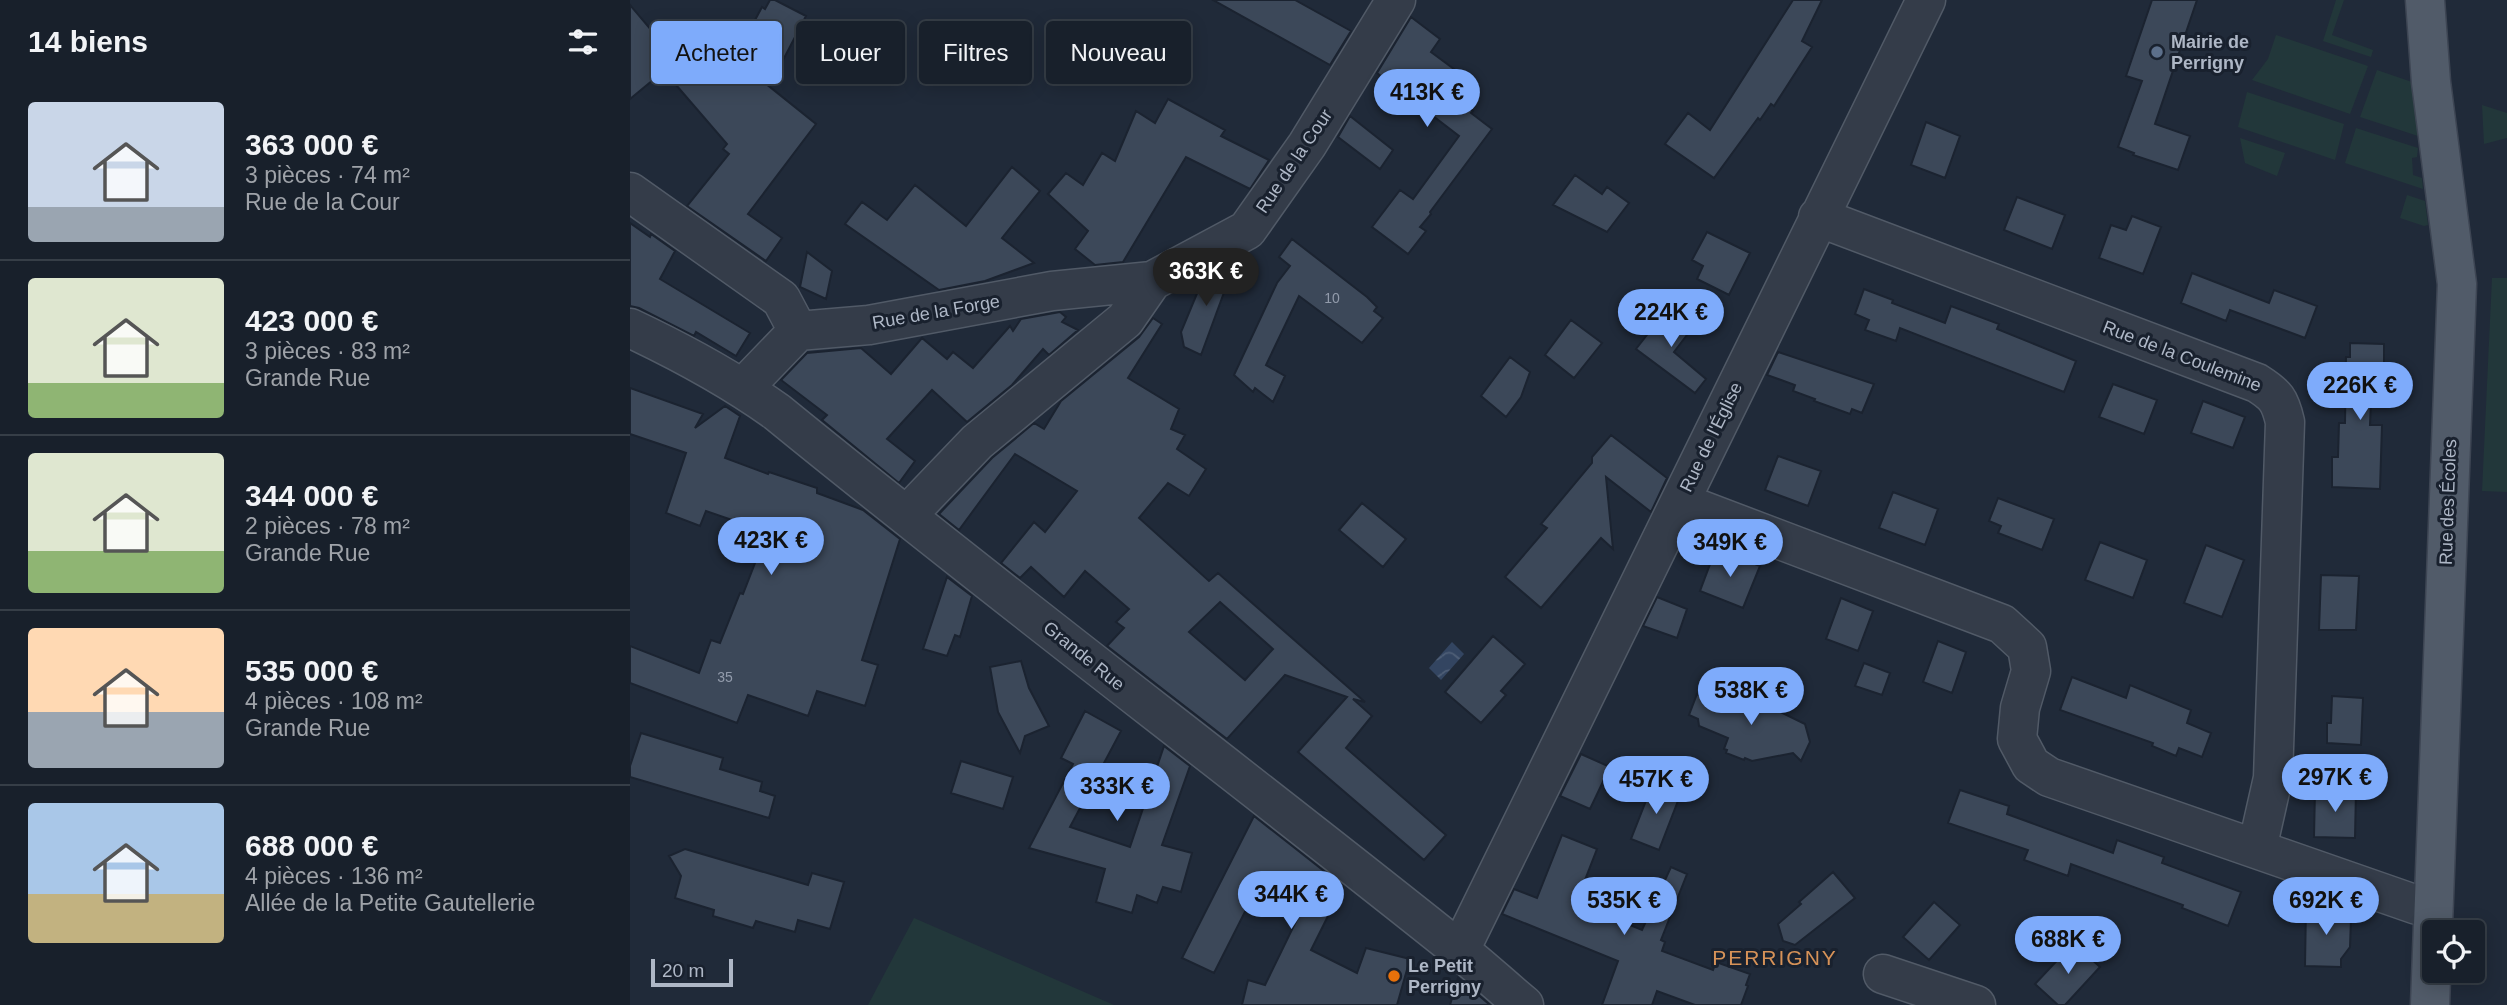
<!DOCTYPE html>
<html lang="fr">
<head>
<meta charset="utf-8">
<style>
  :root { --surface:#18202b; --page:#212833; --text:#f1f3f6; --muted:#9fa3a9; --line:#363e47; --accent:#7eabfb }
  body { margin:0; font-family:Arial,sans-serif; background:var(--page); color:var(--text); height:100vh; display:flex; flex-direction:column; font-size:26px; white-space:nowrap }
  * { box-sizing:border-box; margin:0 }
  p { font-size:23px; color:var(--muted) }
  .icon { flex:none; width:38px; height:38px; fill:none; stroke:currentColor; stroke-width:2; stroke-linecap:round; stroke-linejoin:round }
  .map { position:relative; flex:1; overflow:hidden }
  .drawer { display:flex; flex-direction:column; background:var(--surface); width:630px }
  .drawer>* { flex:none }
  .top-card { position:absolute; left:21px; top:21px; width:665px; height:63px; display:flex; gap:14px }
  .controls { position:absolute; left:1792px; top:920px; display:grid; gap:14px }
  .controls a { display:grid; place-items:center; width:63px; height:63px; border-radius:7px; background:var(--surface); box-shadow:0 4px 18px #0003,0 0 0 2px var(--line); font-size:35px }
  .scale { position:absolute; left:21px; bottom:18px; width:82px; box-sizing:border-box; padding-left:7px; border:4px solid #aeb7c6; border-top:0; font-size:19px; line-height:24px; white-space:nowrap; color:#aeb7c6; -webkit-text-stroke:5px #19212e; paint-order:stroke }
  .price { position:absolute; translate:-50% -60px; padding:0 16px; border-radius:24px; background:var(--accent); color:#111; font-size:23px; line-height:46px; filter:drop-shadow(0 2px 4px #0008) }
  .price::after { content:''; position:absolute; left:50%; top:42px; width:21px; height:16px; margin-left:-10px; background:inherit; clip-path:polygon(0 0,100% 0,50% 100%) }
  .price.selected { background:#222; color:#fff }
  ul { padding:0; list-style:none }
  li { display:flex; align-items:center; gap:21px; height:175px; padding:0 28px }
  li+li { border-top:2px solid var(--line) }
  li span { display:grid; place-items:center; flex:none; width:196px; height:140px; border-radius:7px; color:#555 }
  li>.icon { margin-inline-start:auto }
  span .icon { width:84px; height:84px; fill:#fffc; stroke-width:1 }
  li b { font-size:30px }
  h2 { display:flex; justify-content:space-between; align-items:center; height:84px; padding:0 28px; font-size:30px }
  .tag { padding:0 24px; border-radius:7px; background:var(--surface); box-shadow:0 4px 18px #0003,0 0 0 2px var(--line); font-size:24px; line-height:63px }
  .tag.selected { background:var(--accent); color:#111 }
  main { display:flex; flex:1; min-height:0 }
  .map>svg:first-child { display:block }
  .green { fill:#22373a }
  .water { fill:url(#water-waves) }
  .building { fill:#3c4859; stroke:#1b2330; stroke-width:2; fill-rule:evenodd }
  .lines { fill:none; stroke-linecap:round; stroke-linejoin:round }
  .minor-casing { stroke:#515a67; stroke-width:41 }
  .major-casing { stroke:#3d4553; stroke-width:41 }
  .minor { stroke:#343c49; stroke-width:38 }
  .major { stroke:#515b69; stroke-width:38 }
  .service-dot { fill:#5c6f8a; stroke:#19212e; stroke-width:2.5 }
  .food-dot { fill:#e8710a; stroke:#19212e; stroke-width:2.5 }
  .labels { text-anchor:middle; stroke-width:6; stroke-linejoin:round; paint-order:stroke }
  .number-label { font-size:14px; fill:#929bab }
  .poi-label { font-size:18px; font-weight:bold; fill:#aeb7c6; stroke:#19212e; text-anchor:start }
  .street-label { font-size:18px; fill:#aeb7c6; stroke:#19212e }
  .quarter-label { font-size:21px; letter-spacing:2px; fill:#d69258; stroke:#19212e }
</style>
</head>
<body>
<main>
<section class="drawer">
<h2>14 biens<svg class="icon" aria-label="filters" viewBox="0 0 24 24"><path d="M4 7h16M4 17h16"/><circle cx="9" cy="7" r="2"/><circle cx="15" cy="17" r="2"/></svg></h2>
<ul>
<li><span style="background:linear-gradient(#c9d6e8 75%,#9aa5b1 0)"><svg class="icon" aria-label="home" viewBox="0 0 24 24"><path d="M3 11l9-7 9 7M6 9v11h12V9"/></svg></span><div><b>363 000 €</b><p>3 pièces · 74 m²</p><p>Rue de la Cour</p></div></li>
<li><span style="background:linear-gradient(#dfe7d0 75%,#8fb573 0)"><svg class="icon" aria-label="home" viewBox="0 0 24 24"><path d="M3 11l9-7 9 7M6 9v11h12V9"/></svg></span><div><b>423 000 €</b><p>3 pièces · 83 m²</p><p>Grande Rue</p></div></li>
<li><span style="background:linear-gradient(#dfe7d0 70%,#8fb573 0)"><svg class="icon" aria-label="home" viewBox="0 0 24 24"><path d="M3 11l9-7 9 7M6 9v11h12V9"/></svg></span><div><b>344 000 €</b><p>2 pièces · 78 m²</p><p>Grande Rue</p></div></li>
<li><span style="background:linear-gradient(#ffd9b3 60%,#9aa5b1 0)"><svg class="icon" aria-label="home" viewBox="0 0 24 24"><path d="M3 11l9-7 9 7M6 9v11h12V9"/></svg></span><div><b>535 000 €</b><p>4 pièces · 108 m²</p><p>Grande Rue</p></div></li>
<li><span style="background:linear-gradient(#a9c7e8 65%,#c2b280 0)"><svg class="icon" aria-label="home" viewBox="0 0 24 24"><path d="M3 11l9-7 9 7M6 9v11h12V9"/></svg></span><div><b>688 000 €</b><p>4 pièces · 136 m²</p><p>Allée de la Petite Gautellerie</p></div></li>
</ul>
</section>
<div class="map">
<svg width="1877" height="1005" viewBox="0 0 1877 1005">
  <defs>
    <pattern id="water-waves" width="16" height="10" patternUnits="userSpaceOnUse" patternTransform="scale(1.75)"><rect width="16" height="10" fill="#334561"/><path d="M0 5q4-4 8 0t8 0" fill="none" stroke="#4e5e76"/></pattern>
  </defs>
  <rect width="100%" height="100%" fill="#202a39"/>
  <path class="green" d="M1706 0H1714L1702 35 1743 50 1741 57 1693 41Z
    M1646 35 1738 66 1720 114 1622 80 1638 59Z
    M1747 70 1782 82 1788 136 1730 117Z
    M1617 92 1714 124 1705 160 1608 127Z
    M1852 105 1877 113V138L1854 144Z
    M1726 128 1788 148 1787 157 1782 158 1783 175 1792 178 1793 189 1715 163Z
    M1610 138 1655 153 1647 176 1615 163Z
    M1777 195 1795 201 1798 225 1794 226 1770 218Z
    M1862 278H1877V492L1852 491Z
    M284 918 484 1005H238Z"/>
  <path class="water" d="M822 642 834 654 811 680 799 668Z"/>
  <path class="building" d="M140 0H145L176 16 151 64 130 79 186 124 118 214 152 238 136 261 57 206 99 154 93 149 97 144 34 71 0 99V5L44 57 51 51 69 71 80 61 82 63 117 35 132 7 135 9Z
    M583 0H665L721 31 700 65Z
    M1163 0H1192L1172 41 1182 47 1144 106 1141 104 1130 120 1128 118 1084 178 1035 144 1058 113 1080 130Z
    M1522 0H1567L1525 124 1560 136 1548 170 1503 155 1504 153 1488 147 1512 81 1496 76Z
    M781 17 810 39 801 52 832 75 822 88 832 96 830 101 843 111 841 113 862 129 800 212 801 214 790 227 796 231 778 254 742 227 770 190 783 199 829 136 747 73Z
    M538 99 595 130 591 136 639 160 620 189 556 157 493 262 465 265 445 249 458 231 418 194 436 173 453 185 472 153 485 161 506 111 525 123Z
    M720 116 763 150 750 169 708 137Z
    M1296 122 1330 136 1315 178 1281 165Z
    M382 167 410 191 372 238 404 263 355 281 309 290 215 224 232 202 257 220 285 185 336 226Z
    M945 175 972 194 977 187 999 203 977 232 923 205Z
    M1387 197 1435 215 1422 249 1374 230Z
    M1502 216 1531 227 1513 274 1469 258 1481 225 1496 230Z
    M0 223 20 237 21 234 45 251 30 279 120 333 106 356 66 332 64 336 9 308 0 306Z
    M1077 232 1120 253 1099 295 1067 279 1073 266 1062 260Z
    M662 239 737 297 747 307 744 311 753 318 732 343 669 296 636 365 655 376 643 402 625 388 623 392 604 375 647 283 660 266 649 257Z
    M177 252 202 271 196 299 170 287Z
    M606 260 609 262 602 279H599L571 355 554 347 551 332 573 279Z
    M1562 273 1639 303 1644 290 1687 306 1675 338 1600 310 1596 321 1551 303Z
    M1234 289 1263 300 1262 303 1315 323 1321 306 1369 324 1367 329 1446 361 1434 392 1270 328 1266 341 1235 330 1239 320 1225 314Z
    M1038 308 1063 327 1044 352 1076 379 1065 393 1006 349Z
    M430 312 436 317 432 322 448 330 419 355 413 349 382 385 337 422 302 390 257 439 285 461 269 483 192 420 197 415 151 380 177 353 231 348 261 374 292 338 317 359 323 352 343 368 380 326 383 331 391 319Z
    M523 318 532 324 498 378 549 409 541 429 555 435 547 449 576 469 559 496 538 483 509 518 579 581 588 573 735 702 723 699 742 716 716 748 816 835 794 860 668 752 717 697 655 675 597 739 477 646 494 628 486 622 499 609 455 571 434 597 401 567 390 578 371 563 404 522 415 532 447 491 385 454 329 530 309 514 362 458 404 423 414 429 431 401 509 337ZM590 602 643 649 615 680 559 632Z
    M941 320 972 343 944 378 915 355Z
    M1720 343 1754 344V376H1742L1740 425H1752L1750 489 1702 487V457H1708L1709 423H1715L1716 357H1720Z
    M1148 352 1244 384 1232 413 1222 409 1220 414 1184 401 1185 399 1163 391 1165 385 1137 375Z
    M880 357 900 372 891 397 876 417 851 396Z
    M1483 384 1527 400 1514 434 1469 417Z
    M0 388 73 414 65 428 95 406 110 416 95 458 138 474 139 472 187 488V493L233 510 270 539 232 660 248 665 235 706 187 691 178 716 118 695 107 723 0 683V646L69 673 81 640 90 643 110 593 113 594 137 532 76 511 70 526 36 513 56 453 0 434Z
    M1573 401 1615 417 1603 448 1561 433Z
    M981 435 1037 478 1021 512 976 477 983 549 971 538 911 608 875 577 917 528 911 524 962 463V457Z
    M1148 456 1191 471 1178 506 1135 490Z
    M1263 492 1308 509 1295 545 1249 528Z
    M1368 498 1424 519 1412 550 1368 533 1371 526 1359 521Z
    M732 503 776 539 753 567 709 530Z
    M1470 542 1517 560 1503 598 1455 580Z
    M1576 545 1614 560 1592 617 1554 603Z
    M1085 551 1100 554 1130 566 1113 608 1070 591Z
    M1691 575 1729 576 1726 630H1689Z
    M317 577 342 596 330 637 325 635 317 656 293 649Z
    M1027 597 1057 609 1047 638 1013 626Z
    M1211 598 1243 611 1228 651 1196 639Z
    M863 636 895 664 871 691 876 695 851 723 815 692Z
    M1308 641 1336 652 1322 693 1293 682Z
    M391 661 399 688 419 726 395 736 390 753 368 712 360 667Z
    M1234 663 1260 673 1252 695 1225 686Z
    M1442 677 1496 698 1500 685 1561 710 1557 723 1581 733 1572 757 1549 748 1546 756 1522 746 1523 743 1430 710Z
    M1116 690 1140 700 1138 706 1175 724 1180 742 1171 761 1163 753 1122 761 1115 758 1114 760 1096 753 1097 750 1094 749 1098 738 1069 726 1068 719 1059 715 1067 694 1079 700 1083 691 1111 703Z
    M1702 696 1733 698 1731 745 1697 743V723H1701Z
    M455 711 491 731 440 827 500 847 534 746 560 766 532 845 562 853 551 892 533 887 527 903 507 895 502 913 466 902 475 869 399 848 443 764 431 758Z
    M11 733 93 758 90 769 132 782 130 791 145 796 139 818 0 777V766Z
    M951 754 980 767 960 809 930 796Z
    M331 761 383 777 373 809 321 793Z
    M1023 783 1051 793 1029 850 1001 839Z
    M1685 789 1726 790 1725 838 1684 837Z
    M1330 790 1379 806 1377 814 1483 853 1487 840 1534 857 1532 863 1611 892 1598 926 1552 908 1553 905 1441 864 1438 876 1394 860 1398 850 1318 823Z
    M624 816 713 886 681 950 727 973 736 948 780 959 767 1005H612L618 980 635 985 674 905 630 882 584 973 552 958Z
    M932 835 967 849 946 903 1012 930 1041 867 1057 874 1031 940 1035 942 1032 951 1083 970 1086 962 1120 974 1116 985 1118 986 1111 1005H1065L1027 991 1022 1005H972L988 961 872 914 884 889 907 898Z
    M55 849 178 885 182 873 214 882 200 929 168 920 165 932 126 921 123 928 83 916 84 910 45 898 51 876 39 856Z
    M1203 872 1225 898 1165 945 1153 941 1148 924 1171 904 1169 902Z
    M1304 902 1330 925 1299 960 1273 937Z
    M1676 905H1703V919H1721L1720 947 1711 959V967L1675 966Z
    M1446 945 1470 967 1435 1005H1428L1405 984 1435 952 1437 954Z
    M828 978 839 987 860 1005H820Z"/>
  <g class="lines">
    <defs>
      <path id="minor" d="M0 192 151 299 168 331
        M1188 217 1627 383C1646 395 1650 400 1655 422L1643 778 1627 849
        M0 328C51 352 101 379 147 412 371 595 603 769 829 950 851 967 872 987 894 1005
        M113 388 168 331 239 325 422 291 522 281 617 230 677 145 766 0
        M1050 502 1372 624 1397 647 1401 671 1390 708 1387 739 1401 765 1419 777 1787 905H1803
        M277 515 347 442 495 320 522 281
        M830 950 1296 0
        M1253 974 1346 1005"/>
      <path id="major" d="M1795 0 1801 82 1827 284 1800 1005"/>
    </defs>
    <use href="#minor" class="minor-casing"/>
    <use href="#major" class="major-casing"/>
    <use href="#minor" class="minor"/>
    <use href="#major" class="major"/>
  </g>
  <circle class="service-dot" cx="1527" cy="52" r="7"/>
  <circle class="food-dot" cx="764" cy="976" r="7"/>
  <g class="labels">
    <g class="number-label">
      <text x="702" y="303">10</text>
      <text x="95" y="682">35</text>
    </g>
    <g class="poi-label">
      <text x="1541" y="48">Mairie de<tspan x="1541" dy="21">Perrigny</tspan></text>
      <text x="778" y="972">Le Petit<tspan x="778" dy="21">Perrigny</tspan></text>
    </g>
    <g class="street-label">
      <text transform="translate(664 161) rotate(-56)" y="6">Rue de la Cour</text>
      <text transform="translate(306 312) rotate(-10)" y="6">Rue de la Forge</text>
      <text transform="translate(1552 356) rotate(21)" y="6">Rue de la Coulemine</text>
      <text transform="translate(1081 437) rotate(-64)" y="6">Rue de l'Église</text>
      <text transform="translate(1818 502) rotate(-88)" y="6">Rue des Écoles</text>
      <text transform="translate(454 656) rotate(39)" y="6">Grande Rue</text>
    </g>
    <g class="quarter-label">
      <text x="1145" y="965">PERRIGNY</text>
    </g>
  </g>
</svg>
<div class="controls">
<a><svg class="icon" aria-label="locate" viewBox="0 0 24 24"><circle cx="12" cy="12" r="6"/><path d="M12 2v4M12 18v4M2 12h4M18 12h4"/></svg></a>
</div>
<div class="scale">20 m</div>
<b class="price" style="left:797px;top:129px">413K €</b>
<b class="price selected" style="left:576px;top:308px">363K €</b>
<b class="price" style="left:1041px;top:349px">224K €</b>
<b class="price" style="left:1730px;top:422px">226K €</b>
<b class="price" style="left:141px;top:577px">423K €</b>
<b class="price" style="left:1100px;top:579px">349K €</b>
<b class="price" style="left:1121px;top:727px">538K €</b>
<b class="price" style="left:1705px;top:814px">297K €</b>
<b class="price" style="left:1026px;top:816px">457K €</b>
<b class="price" style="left:487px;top:823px">333K €</b>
<b class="price" style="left:661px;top:931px">344K €</b>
<b class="price" style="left:994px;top:937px">535K €</b>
<b class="price" style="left:1696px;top:937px">692K €</b>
<b class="price" style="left:1438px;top:976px">688K €</b>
<div class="top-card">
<a class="tag selected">Acheter</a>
<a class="tag">Louer</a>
<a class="tag">Filtres</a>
<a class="tag">Nouveau</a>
</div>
</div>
</main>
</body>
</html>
